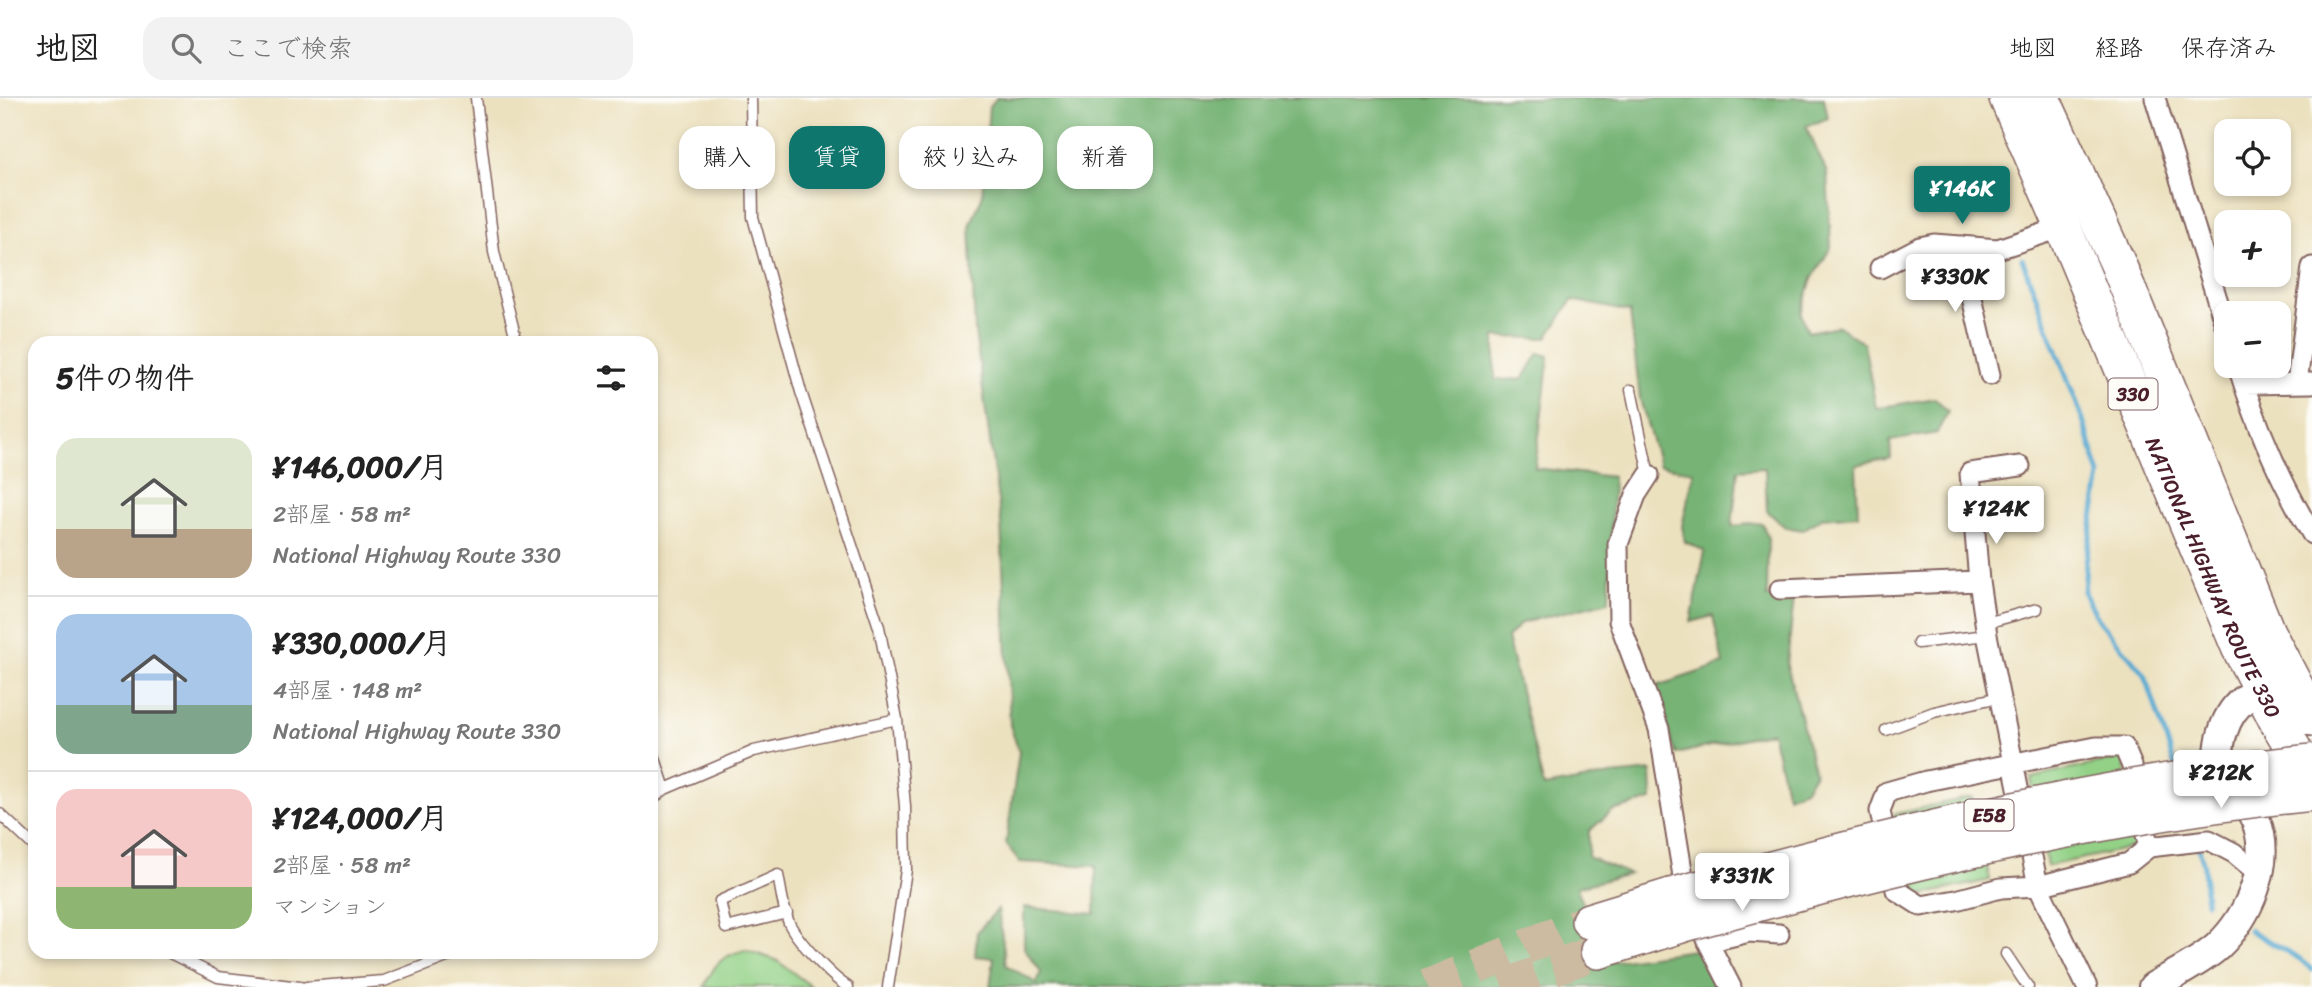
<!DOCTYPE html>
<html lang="ja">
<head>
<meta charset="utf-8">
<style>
  :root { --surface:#fff; --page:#f2f2f2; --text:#222; --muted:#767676; --line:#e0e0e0; --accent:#0f766e }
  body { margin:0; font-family:Sriracha,"Klee One",sans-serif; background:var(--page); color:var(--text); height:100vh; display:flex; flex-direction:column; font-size:26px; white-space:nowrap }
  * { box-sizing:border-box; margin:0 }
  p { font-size:23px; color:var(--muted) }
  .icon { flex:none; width:38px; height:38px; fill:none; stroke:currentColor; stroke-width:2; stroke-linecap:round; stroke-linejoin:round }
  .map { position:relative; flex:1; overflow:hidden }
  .sheet { position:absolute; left:28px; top:238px; width:630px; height:623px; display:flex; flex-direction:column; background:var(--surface); border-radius:21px; box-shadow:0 4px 10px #0003 }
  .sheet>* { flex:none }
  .hud { position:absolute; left:679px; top:28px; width:665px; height:63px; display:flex; gap:14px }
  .controls { position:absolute; left:2214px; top:21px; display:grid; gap:14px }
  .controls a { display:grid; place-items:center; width:77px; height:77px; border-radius:14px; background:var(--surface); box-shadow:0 4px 10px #0003; font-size:35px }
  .price { position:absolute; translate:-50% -60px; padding:0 16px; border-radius:7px; background:#fff; color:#222; font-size:23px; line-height:46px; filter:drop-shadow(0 2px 4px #0008) }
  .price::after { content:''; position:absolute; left:50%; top:42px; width:21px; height:16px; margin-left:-10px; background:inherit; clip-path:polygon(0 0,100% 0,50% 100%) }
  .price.current { background:var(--accent); color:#fff }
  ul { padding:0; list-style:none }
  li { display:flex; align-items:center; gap:21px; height:175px; padding:0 28px }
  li+li { border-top:2px solid var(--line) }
  li span { display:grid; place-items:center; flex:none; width:196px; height:140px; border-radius:21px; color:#555 }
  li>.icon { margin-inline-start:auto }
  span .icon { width:84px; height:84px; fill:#fffc; stroke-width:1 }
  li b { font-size:30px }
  h2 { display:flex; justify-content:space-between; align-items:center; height:84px; padding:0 28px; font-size:30px }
  .chip { padding:0 24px; border-radius:21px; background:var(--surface); box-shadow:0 4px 10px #0003; font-size:24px; line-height:63px }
  .chip.current { background:var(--accent); color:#fff }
  header { display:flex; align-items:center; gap:42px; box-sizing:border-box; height:98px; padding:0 35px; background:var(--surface); border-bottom:2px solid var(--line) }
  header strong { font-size:33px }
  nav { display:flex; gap:38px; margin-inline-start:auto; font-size:24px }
  .search { width:490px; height:63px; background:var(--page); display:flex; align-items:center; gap:18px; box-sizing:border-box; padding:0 24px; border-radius:21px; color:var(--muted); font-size:26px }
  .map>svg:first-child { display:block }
  .green { fill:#93d187; stroke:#6e7859; stroke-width:2 }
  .forest { fill:#76b374; stroke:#606950; stroke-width:2 }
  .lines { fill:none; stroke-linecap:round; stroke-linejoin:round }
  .stream { stroke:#55a9d1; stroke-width:5 }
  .highway-tunnel { stroke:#ccbaa1; stroke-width:35; stroke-dasharray:35 18; stroke-linecap:butt }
  .lane-casing { stroke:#83635f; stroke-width:13 }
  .street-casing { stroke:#83635f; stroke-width:23 }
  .secondary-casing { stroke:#83635f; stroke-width:32 }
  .highway-casing { stroke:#83635f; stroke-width:38 }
  .lane { stroke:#fff; stroke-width:10 }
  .street { stroke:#fff; stroke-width:19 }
  .secondary { stroke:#fff; stroke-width:28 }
  .highway { stroke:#fff; stroke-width:35 }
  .highway-bridge-casing { stroke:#83635f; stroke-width:38; stroke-linecap:butt }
  .highway-bridge { stroke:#fff; stroke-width:35 }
  .labels { text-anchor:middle; stroke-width:7; stroke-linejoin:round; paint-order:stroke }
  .shield { fill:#fdfcf7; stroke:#806168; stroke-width:2 }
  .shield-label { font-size:19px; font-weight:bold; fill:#4a1f2b }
  .street-label { font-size:21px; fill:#4a1f2b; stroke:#fdfcf7 }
</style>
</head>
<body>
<header>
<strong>地図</strong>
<div class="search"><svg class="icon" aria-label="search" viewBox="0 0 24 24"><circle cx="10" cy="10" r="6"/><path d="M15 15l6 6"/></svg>ここで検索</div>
<nav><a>地図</a><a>経路</a><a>保存済み</a></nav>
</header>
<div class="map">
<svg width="2312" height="889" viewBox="0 0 2312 889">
  <rect width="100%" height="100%" fill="#fdfcf7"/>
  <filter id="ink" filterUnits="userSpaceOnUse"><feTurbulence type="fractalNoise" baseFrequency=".0143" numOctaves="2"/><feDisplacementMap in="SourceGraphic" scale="14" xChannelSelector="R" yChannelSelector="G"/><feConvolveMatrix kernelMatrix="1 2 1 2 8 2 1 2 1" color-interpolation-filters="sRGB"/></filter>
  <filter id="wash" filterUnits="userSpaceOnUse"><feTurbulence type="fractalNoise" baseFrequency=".00686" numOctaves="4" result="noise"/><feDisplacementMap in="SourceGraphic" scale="28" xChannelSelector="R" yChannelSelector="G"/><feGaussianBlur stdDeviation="1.57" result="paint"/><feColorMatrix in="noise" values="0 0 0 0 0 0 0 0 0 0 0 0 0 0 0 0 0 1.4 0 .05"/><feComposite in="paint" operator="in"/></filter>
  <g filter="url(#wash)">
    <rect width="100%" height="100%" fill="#ece1bf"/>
    <path class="green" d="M2123 660 2140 748 2047 768 2031 680Z
      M1972 699 1990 782 1912 799 1894 716Z
      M745 852 776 862 812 889H704C715 866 719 859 745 852Z"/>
    <path class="forest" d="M997 0H1824L1828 20 1806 28 1827 75 1831 149 1812 181 1801 215 1808 234 1838 228 1864 245 1876 310 1935 300 1948 313 1937 335 1890 343 1891 360 1856 367 1858 417 1821 420 1803 432 1785 429 1767 413 1765 370 1738 372 1732 428 1762 425 1768 440 1767 500 1794 499 1787 567 1815 675 1805 691 1787 698 1772 634 1676 656 1654 589 1723 566 1713 518 1691 524 1705 453 1685 444 1682 428 1694 374 1659 367 1640 301 1630 214 1572 202 1547 240 1495 239V282L1523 281 1539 255 1549 258 1535 370 1613 379 1609 503 1521 525 1507 540 1544 689 1611 677 1651 673 1652 702 1612 713 1589 733 1588 759 1629 776 1577 789 1602 865 1700 851 1722 889H990L994 860 975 858 977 834 998 811 1006 867 1037 885 1041 874 1024 850V809L1095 816 1096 768 1020 764 1006 746 1019 654 1010 627 1001 425 975 233 970 128 982 99 989 8Z"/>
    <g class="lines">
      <path class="stream" d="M2022 161 2083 322 2100 377 2086 464 2084 495 2098 521 2145 577 2176 671
        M2199 751 2204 768 2206 804
        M2249 832 2300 861 2312 872"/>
    </g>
  </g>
  <g filter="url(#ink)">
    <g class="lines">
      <path class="highway-tunnel" d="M1427 889 1589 823
        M1503 889 1598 853"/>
      <defs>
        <path id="lane" d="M476 0 494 154 517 245
          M751 0 753 119 801 294 879 529 897 621 905 708 906 772 888 889
          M1631 292 1649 377
          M1986 525 2037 511
          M1918 545 1987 537
          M1886 632 1934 614 1999 599
          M651 648 665 691
          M651 702 665 691 754 653 897 621
          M0 716 35 749
          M787 815 726 830 720 803 778 777C781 792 783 810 789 825 797 842 831 879 848 889
          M168 854 218 879 300 889
          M2006 856 2028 889
          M306 889 384 883 447 859 455 854"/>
        <path id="street" d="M2155 0 2226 230
          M1962 148 1963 161 1990 277
          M1880 170 1920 149 1934 146 1998 151 2063 129
          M2238 268C2256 327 2280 383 2312 436
          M2297 285 2312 169
          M2244 286 2312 285
          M2020 368 1970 375 1979 483 1987 537 2038 788 2087 889
          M1649 377 1636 397 1618 446 1619 523 1659 631 1683 778 1708 844 1731 889
          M1780 491 1979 483
          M2149 749 2129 765 2038 788 2001 790 1956 802 1921 808 1896 792 1880 713 1887 694 1926 683 2096 649H2124L2132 668 2137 702 2149 749 2209 742 2234 755 2259 776
          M1708 844 1749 834 1779 836"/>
        <path id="secondary" d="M2153 889C2173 877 2200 864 2217 849 2248 820 2273 766 2256 723 2252 714 2245 704 2239 696 2234 689 2226 683 2223 675 2213 651 2225 614 2247 599 2257 592 2269 587 2280 581"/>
        <g id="highway">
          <path id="s1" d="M2007 0 2063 129 2239 549 2277 623 2312 682"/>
          <path d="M2042 0 2118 166 2267 534 2312 620"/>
          <path d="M1589 823 1671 798"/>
          <path d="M1598 853 1681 827"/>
        </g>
      </defs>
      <use href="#lane" class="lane-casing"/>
      <use href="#street" class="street-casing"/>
      <use href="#secondary" class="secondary-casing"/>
      <use href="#highway" class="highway-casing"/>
      <use href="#lane" class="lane"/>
      <use href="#street" class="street"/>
      <use href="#secondary" class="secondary"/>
      <use href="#highway" class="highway"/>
      <defs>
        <path id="highway-bridge" d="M1671 798C1882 740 2094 686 2312 664
          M1681 827C1888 768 2098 717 2312 695"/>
      </defs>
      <use href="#highway-bridge" class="highway-bridge-casing"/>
      <use href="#highway-bridge" class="highway-bridge"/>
    </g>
  </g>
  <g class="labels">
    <g class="shield">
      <rect x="2108.5" y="280.5" width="49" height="31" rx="5"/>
      <rect x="1964.5" y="701.5" width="49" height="31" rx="5"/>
    </g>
    <g class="shield-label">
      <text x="2133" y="303">330</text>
      <text x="1989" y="724">E58</text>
    </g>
    <g class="street-label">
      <text dy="7" stroke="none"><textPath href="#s1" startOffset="522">NATIONAL HIGHWAY ROUTE 330</textPath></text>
    </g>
  </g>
</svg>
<div class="controls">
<a><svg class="icon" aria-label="locate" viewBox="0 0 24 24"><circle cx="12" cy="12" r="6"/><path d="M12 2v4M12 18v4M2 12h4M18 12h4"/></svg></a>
<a>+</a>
<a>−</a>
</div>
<b class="price current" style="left:1962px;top:128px">¥146K</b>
<b class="price" style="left:1955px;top:216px">¥330K</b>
<b class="price" style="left:1996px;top:448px">¥124K</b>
<b class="price" style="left:2221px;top:712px">¥212K</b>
<b class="price" style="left:1742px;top:815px">¥331K</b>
<div class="hud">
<a class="chip">購入</a>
<a class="chip current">賃貸</a>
<a class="chip">絞り込み</a>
<a class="chip">新着</a>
</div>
<section class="sheet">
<h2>5件の物件<svg class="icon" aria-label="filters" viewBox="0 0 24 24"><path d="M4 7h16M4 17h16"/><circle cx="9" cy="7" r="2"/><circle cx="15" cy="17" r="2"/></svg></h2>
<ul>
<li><span style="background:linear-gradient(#dfe7d0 65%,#b9a48a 0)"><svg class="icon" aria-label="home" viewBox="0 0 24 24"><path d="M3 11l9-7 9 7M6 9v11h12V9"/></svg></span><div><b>¥146,000/月</b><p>2部屋 · 58 m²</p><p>National Highway Route 330</p></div></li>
<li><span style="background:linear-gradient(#a9c7e8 65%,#7fa58c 0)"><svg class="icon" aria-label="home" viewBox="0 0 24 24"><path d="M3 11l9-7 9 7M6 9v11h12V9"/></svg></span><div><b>¥330,000/月</b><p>4部屋 · 148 m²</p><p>National Highway Route 330</p></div></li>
<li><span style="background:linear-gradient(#f6c9c9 70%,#8fb573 0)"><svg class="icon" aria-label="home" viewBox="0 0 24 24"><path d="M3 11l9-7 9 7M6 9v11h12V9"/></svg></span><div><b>¥124,000/月</b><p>2部屋 · 58 m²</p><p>マンション</p></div></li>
</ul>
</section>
</div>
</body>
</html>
